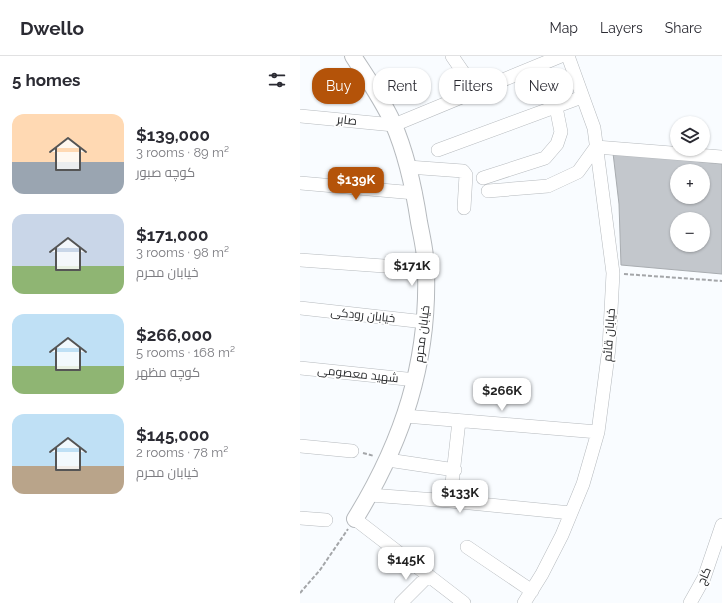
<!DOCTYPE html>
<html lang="en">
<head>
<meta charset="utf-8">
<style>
  :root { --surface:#fff; --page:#f7f7f7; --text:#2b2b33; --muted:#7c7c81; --line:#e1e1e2; --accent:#b45309 }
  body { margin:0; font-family:Raleway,Cairo,sans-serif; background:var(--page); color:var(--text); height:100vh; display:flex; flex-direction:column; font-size:15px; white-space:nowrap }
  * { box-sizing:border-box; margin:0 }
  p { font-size:13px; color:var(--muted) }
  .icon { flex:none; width:22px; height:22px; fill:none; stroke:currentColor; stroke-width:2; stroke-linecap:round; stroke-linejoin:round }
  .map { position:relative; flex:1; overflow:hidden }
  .panel { display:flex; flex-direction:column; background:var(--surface); width:300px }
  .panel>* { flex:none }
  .banner { position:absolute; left:12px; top:12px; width:350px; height:36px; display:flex; gap:8px }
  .fabs { position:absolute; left:370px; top:60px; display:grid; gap:8px }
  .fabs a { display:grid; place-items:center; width:40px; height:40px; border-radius:50%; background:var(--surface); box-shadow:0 1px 3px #0004; font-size:20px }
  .price { position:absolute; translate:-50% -34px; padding:0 9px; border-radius:8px; background:#fff; color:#222; font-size:13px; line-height:26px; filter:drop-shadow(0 1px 2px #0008) }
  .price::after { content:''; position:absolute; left:50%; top:24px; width:12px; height:9px; margin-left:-6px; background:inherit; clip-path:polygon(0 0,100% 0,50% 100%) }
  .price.on { background:var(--accent); color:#fff }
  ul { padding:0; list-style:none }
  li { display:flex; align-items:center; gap:12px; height:100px; padding:0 12px }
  li span { display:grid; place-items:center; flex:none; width:112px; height:80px; border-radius:12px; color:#555 }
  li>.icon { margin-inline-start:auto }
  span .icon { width:48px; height:48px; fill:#fffc; stroke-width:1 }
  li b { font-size:17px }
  h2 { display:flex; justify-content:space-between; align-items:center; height:48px; padding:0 12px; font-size:17px }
  .pill { padding:0 14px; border-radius:16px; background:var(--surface); box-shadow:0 1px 3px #0004; font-size:14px; line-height:36px }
  .pill.on { background:var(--accent); color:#fff }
  header { display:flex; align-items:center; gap:24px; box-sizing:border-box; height:56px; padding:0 20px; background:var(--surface); border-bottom:1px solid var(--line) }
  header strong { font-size:19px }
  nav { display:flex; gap:22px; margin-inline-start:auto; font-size:14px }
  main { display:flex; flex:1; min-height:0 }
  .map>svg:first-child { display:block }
  .building { fill:#c3c7cc; stroke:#a8acb0; fill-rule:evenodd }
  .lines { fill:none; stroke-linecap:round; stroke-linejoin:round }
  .minor-casing { stroke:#b6babe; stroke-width:14 }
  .tertiary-casing { stroke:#b6babe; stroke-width:18 }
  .path { stroke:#a4a6a9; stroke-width:2; stroke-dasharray:4 2; stroke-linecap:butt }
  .minor { stroke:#fff; stroke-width:13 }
  .tertiary { stroke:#fff; stroke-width:16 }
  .labels { text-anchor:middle; stroke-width:3.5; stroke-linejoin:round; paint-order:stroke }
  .street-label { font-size:12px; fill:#27282a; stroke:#fff }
</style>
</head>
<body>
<header>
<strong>Dwello</strong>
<nav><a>Map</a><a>Layers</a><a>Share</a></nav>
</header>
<main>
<section class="panel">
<h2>5 homes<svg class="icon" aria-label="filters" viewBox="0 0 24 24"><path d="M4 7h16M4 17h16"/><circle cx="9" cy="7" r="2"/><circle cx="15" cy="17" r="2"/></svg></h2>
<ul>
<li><span style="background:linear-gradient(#ffd9b3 60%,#9aa5b1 0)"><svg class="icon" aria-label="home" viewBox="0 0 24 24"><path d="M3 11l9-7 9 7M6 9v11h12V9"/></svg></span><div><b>$139,000</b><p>3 rooms · 89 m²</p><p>کوچه صبور</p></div></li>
<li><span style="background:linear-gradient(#c9d6e8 65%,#8fb573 0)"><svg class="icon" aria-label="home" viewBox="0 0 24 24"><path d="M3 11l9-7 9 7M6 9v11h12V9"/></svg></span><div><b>$171,000</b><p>3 rooms · 98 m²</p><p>خیابان محرم</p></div></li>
<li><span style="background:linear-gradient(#bfe0f5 65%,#8fb573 0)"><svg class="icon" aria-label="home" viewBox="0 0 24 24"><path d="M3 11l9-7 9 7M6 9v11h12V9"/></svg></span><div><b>$266,000</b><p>5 rooms · 168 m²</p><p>کوچه مظهر</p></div></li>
<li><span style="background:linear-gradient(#bfe0f5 65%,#b9a48a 0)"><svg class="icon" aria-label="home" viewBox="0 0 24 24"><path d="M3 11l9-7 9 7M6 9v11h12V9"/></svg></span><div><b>$145,000</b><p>2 rooms · 78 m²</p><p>خیابان محرم</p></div></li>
</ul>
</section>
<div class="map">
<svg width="422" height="547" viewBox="0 0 422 547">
  <rect width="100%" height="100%" fill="#f9fcff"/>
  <path class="building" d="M313 97 422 108V218L321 209 319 148ZM377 115H403V141H377ZM377 163H403V189H377Z"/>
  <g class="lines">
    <defs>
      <path id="minor" d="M152 0 176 35
        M0 60 94 69 261 0
        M138 94 282 41
        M108 111 163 115 166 119 164 152
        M183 122 245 102 257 88 261 76 256 51
        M0 127 115 137
        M188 135 248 130 278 116 296 91 422 101
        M0 204 126 213
        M0 252 125 266
        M0 312 116 324
        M105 360 298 376
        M159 365 150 445 271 457
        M0 390 52 395
        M88 404 155 414
        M70 439 150 445
        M0 462 26 464
        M55 463 164 547
        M167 491 232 535
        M101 547 128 520
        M224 547 242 518 262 479 283 428 298 376 309 292 313 217 294 72 268 0
        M390 547 404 522 422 469"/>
      <path id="tertiary" d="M53 0C67 22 82 43 93 67 107 99 114 133 119 166 122 182 126 198 126 214 129 306 103 385 55 463"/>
    </defs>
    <use href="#minor" class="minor-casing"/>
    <use href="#tertiary" class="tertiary-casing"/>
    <path class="path" d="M324 218 422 225
      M63 397 74 400
      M0 537 20 514 48 473"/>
    <use href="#minor" class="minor"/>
    <use href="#tertiary" class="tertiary"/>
  </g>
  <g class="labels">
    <g class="street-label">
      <text transform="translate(47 64) rotate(6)" y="4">صابر</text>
      <text transform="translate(63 259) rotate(6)" y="4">خیابان رودکی</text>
      <text transform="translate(122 278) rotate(-83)" y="4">خیابان محرم</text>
      <text transform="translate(309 279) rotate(-86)" y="4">خیابان قائم</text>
      <text transform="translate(58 318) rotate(6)" y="4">شهید معصومی</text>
      <text transform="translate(404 520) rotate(-67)" y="4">کاج</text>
    </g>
  </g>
</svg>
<div class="fabs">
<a><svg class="icon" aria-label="layers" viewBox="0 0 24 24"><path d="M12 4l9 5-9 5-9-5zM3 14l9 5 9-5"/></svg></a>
<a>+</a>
<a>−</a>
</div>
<b class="price on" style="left:56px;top:145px">$139K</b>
<b class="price" style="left:112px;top:231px">$171K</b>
<b class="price" style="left:202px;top:356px">$266K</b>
<b class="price" style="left:160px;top:458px">$133K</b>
<b class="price" style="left:106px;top:525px">$145K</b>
<div class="banner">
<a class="pill on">Buy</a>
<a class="pill">Rent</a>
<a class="pill">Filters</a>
<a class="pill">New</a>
</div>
</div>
</main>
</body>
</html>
